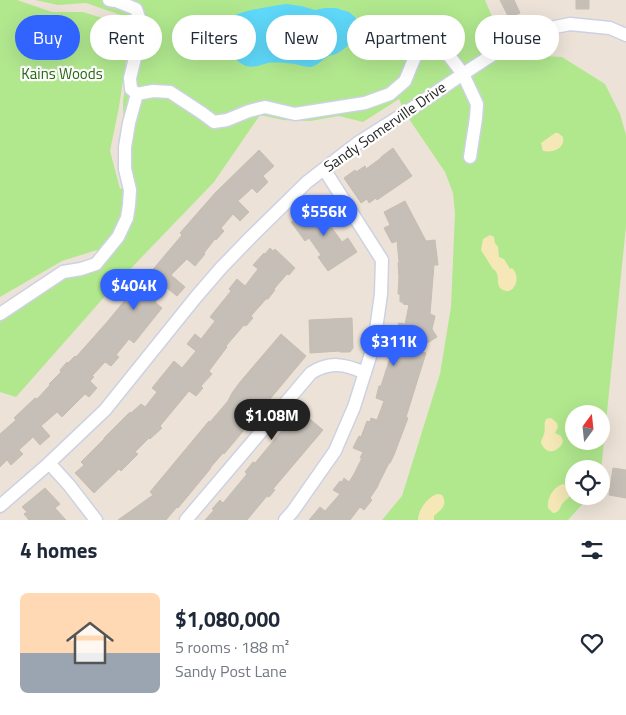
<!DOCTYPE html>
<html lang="en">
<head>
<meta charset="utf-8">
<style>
  :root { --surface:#fff; --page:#f6f6f7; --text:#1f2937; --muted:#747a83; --accent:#3163ff }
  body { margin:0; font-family:"Titillium Web",sans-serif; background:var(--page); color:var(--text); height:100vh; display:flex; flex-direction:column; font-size:19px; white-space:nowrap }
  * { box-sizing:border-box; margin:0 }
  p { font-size:16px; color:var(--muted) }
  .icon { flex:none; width:28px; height:28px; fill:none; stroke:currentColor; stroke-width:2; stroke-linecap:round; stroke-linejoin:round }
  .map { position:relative; height:520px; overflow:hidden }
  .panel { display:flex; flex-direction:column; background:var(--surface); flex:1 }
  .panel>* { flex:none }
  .banner { position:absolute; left:15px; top:15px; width:596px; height:45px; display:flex; gap:10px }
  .needle { width:32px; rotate:15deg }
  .controls { position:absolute; left:565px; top:405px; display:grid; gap:10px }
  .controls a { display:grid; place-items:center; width:45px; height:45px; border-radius:50%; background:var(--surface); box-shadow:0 5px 20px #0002; font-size:25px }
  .price { position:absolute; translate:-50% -42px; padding:0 11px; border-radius:18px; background:var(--accent); color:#fff; font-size:16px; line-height:32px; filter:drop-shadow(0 1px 2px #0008) }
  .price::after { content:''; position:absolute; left:50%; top:30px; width:15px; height:11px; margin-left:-8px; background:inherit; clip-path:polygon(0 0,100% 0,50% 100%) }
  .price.current { background:#222; color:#fff }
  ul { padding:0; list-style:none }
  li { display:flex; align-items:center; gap:15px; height:125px; padding:0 20px }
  li span { display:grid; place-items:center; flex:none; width:140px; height:100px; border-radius:8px; color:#555 }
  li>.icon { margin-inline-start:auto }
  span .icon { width:60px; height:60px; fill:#fffc; stroke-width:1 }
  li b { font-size:21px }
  h2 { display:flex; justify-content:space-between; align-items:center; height:60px; padding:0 20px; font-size:21px }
  .chip { padding:0 18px; border-radius:22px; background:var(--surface); box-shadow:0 5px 20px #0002; font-size:18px; line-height:45px }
  .chip.current { background:var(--accent); color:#fff }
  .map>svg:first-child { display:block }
  .green { fill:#b1e88e; fill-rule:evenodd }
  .sand { fill:#f5e8b6 }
  .water { fill:#5fd8f9 }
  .building { fill:#c6bfb7; stroke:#c7beb1 }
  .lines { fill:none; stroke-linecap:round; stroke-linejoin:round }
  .minor-casing { stroke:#ccd2e2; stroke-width:15 }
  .minor { stroke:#fff; stroke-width:12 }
  .labels { text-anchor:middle; stroke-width:4.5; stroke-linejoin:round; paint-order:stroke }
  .park-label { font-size:15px; fill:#296913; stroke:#fff }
  .street-label { font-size:15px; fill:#272727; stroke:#fff }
</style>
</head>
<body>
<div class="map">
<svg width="626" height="520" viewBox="0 0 626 520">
  <rect width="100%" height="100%" fill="#ece2d7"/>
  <path class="green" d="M0 0H17L52 12H83L131 27 119 107 110 151 120 189 125 186 123 101 135 20 86 3 58 5 35 0H485L505 47 523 55 562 57 605 84 620 114 626 135V226L601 471V469H574V496H590L568 520H382L402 496 440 374 451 307 455 213 453 193 445 172 405 113 399 99 363 122 339 116 310 121 283 120 260 115 214 182 114 286 16 397 0 392V322L73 273 93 269 97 250 62 261 0 297ZM574 414H601V441H574Z"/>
  <path class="sand" d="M555 133H558L563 137C565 149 553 153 543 151L541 143Z
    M490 235 494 237 495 243 498 247 499 257 504 259 510 269 512 268C522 277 514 296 503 290 495 286 500 277 496 272 496 270 494 270 493 269L481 250 483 239Z
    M551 418 557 423 558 427 555 433C560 436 561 434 563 441 560 451 548 456 542 445 541 444 541 443 541 442 541 441 544 435 544 434 546 428 543 425 546 419Z
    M563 484 567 486 570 493V496C568 499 564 501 562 504 559 509 560 512 553 513L548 508C547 498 553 487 563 484Z
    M438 494 442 495C448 505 442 509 434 516V520H418C418 510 428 496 438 494Z"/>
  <path class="water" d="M286 4 301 6 315 10 325 8H336L349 12 356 18C357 34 352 45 338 53 334 55 330 55 327 57 322 60 317 66 310 67 306 67 300 65 295 64 287 63 276 62 268 63 260 65 255 68 246 66 241 64 215 46 212 41 209 38 209 34 209 30 213 27 218 26 223 23 226 21 229 18 233 16 249 9 268 7 286 4Z"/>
  <path class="building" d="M500 0H514L520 13 509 18Z
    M576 0H589V9H576Z
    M393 148 412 176 377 200 376 198 369 203 367 199 361 203 344 178 355 170 356 172 365 166 366 169 381 158V157Z
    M259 150 274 166 263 176 268 182 257 193 252 188 238 201 249 212 240 221 233 214 221 228 224 231 216 240 215 239 204 253 205 254 195 266 187 259 171 275 185 287 177 296 167 288 155 302 162 308 134 343 129 339 116 355 119 357 111 366 105 362 92 376 94 377 90 381 97 388 89 397 85 394 62 417 57 412 41 426 50 436 40 445 33 437 19 450 23 454 11 465 7 460 0 467V434L16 420 14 418 35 398 37 399 50 385 49 384 61 372 60 370 67 362 68 363 75 356 76 357 108 321 143 278 144 280 182 235 180 233 215 193Z
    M405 201 426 241 435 240 438 265H434L430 314 435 316 432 329 437 337 416 350 426 353 406 417 408 418 394 455 390 463H389L378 485V486L370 498 372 500 364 510 360 507 350 520H309L320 507 325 511 340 494 333 490 340 481 342 482 344 478 349 482 354 474 362 458H360L363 452 353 448 359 436 361 437 367 421 370 422 371 418 377 420 384 401 376 398 379 386H381L391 355 389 354 396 327H398L399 323 405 324 409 305 403 304V302H400V294H398L399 277 398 263 399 262 397 241 392 243 384 228 390 225 384 212Z
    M318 204 324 213 326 212 333 221 329 224 342 242 348 238 357 252 328 271 318 257 321 255 309 238 305 241 291 222Z
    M270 248 273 251 275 249 295 268 289 275 287 274 274 289 275 290 268 299H266L251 316 253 318 246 326 244 325 226 346 227 347 209 371 212 374 201 386 203 388 196 396 189 391 160 426 162 428 150 439 149 438 135 452 138 454 121 471 119 469 94 493 75 473 84 465 81 462 104 439V438L130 412 131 413 141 404 145 407 157 392 152 388 174 361 182 368 196 351 187 344 195 334 201 339 215 321 210 317 231 291 229 289 237 279 245 286 258 269 253 265 264 253 265 254Z
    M352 318 353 348 350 352H340V351L310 353 309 320Z
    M281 334 306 356 224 454 223 453 210 468H211L178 508 177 507 166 520H118L153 495 150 492 209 421 210 422 228 401 232 393 240 382Z
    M299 410 323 430 273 489 275 490 269 497 267 496 247 520H205L214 510 212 509 220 500 223 503 247 474 245 472 253 462 255 463Z
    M613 468 626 470V498L609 495Z
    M45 488 60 504 55 508 66 520H29L24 514 27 512 22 507Z"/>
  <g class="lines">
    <defs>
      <path id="minor" d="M109 0 116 1 136 9 141 23 139 42 130 78 131 89 137 94
        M0 314 63 272 81 269 96 264 118 237 127 218 129 205 130 190 125 169V147L129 123 137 94 153 91 170 92 202 113 214 122 227 120 249 111 265 107 295 114 365 103 390 94 405 81 417 52 423 47 434 45 444 49 463 74 477 104 476 118 470 157
        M49 463 69 485 96 520
        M0 506 46 466 105 410 196 297 221 268 252 236 307 182 359 142 405 113 463 74 526 33 570 24 610 28 626 35
        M186 520 311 373C330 361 345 364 365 373
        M285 520 293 511 335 451 354 407 374 344 381 294 382 260 324 169"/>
    </defs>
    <use href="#minor" class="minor-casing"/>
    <use href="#minor" class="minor"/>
  </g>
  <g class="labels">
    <g class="park-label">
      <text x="62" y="79">Kains Woods</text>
    </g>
    <g class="street-label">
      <text transform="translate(385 127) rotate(-35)" y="5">Sandy Somerville Drive</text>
    </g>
  </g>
</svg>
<div class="controls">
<a><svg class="needle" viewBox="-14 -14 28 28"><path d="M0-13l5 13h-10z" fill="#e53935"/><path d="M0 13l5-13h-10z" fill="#747a83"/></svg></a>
<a><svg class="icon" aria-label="locate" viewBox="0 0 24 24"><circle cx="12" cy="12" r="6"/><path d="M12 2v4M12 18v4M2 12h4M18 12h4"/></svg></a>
</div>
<b class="price" style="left:324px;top:237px">$556K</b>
<b class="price" style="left:134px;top:311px">$404K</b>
<b class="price" style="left:394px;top:367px">$311K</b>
<b class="price current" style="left:272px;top:441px">$1.08M</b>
<div class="banner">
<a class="chip current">Buy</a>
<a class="chip">Rent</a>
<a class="chip">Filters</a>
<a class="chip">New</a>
<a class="chip">Apartment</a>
<a class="chip">House</a>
</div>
</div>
<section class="panel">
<h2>4 homes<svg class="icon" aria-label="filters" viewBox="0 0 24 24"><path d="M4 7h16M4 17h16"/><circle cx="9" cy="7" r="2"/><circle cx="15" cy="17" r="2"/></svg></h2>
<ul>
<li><span style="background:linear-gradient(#ffd9b3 60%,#9aa5b1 0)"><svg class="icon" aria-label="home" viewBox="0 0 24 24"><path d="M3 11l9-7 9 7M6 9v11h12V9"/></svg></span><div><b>$1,080,000</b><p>5 rooms · 188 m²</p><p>Sandy Post Lane</p></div><svg class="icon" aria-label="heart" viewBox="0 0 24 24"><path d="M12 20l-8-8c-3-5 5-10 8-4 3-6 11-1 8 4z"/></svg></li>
</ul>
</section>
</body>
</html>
